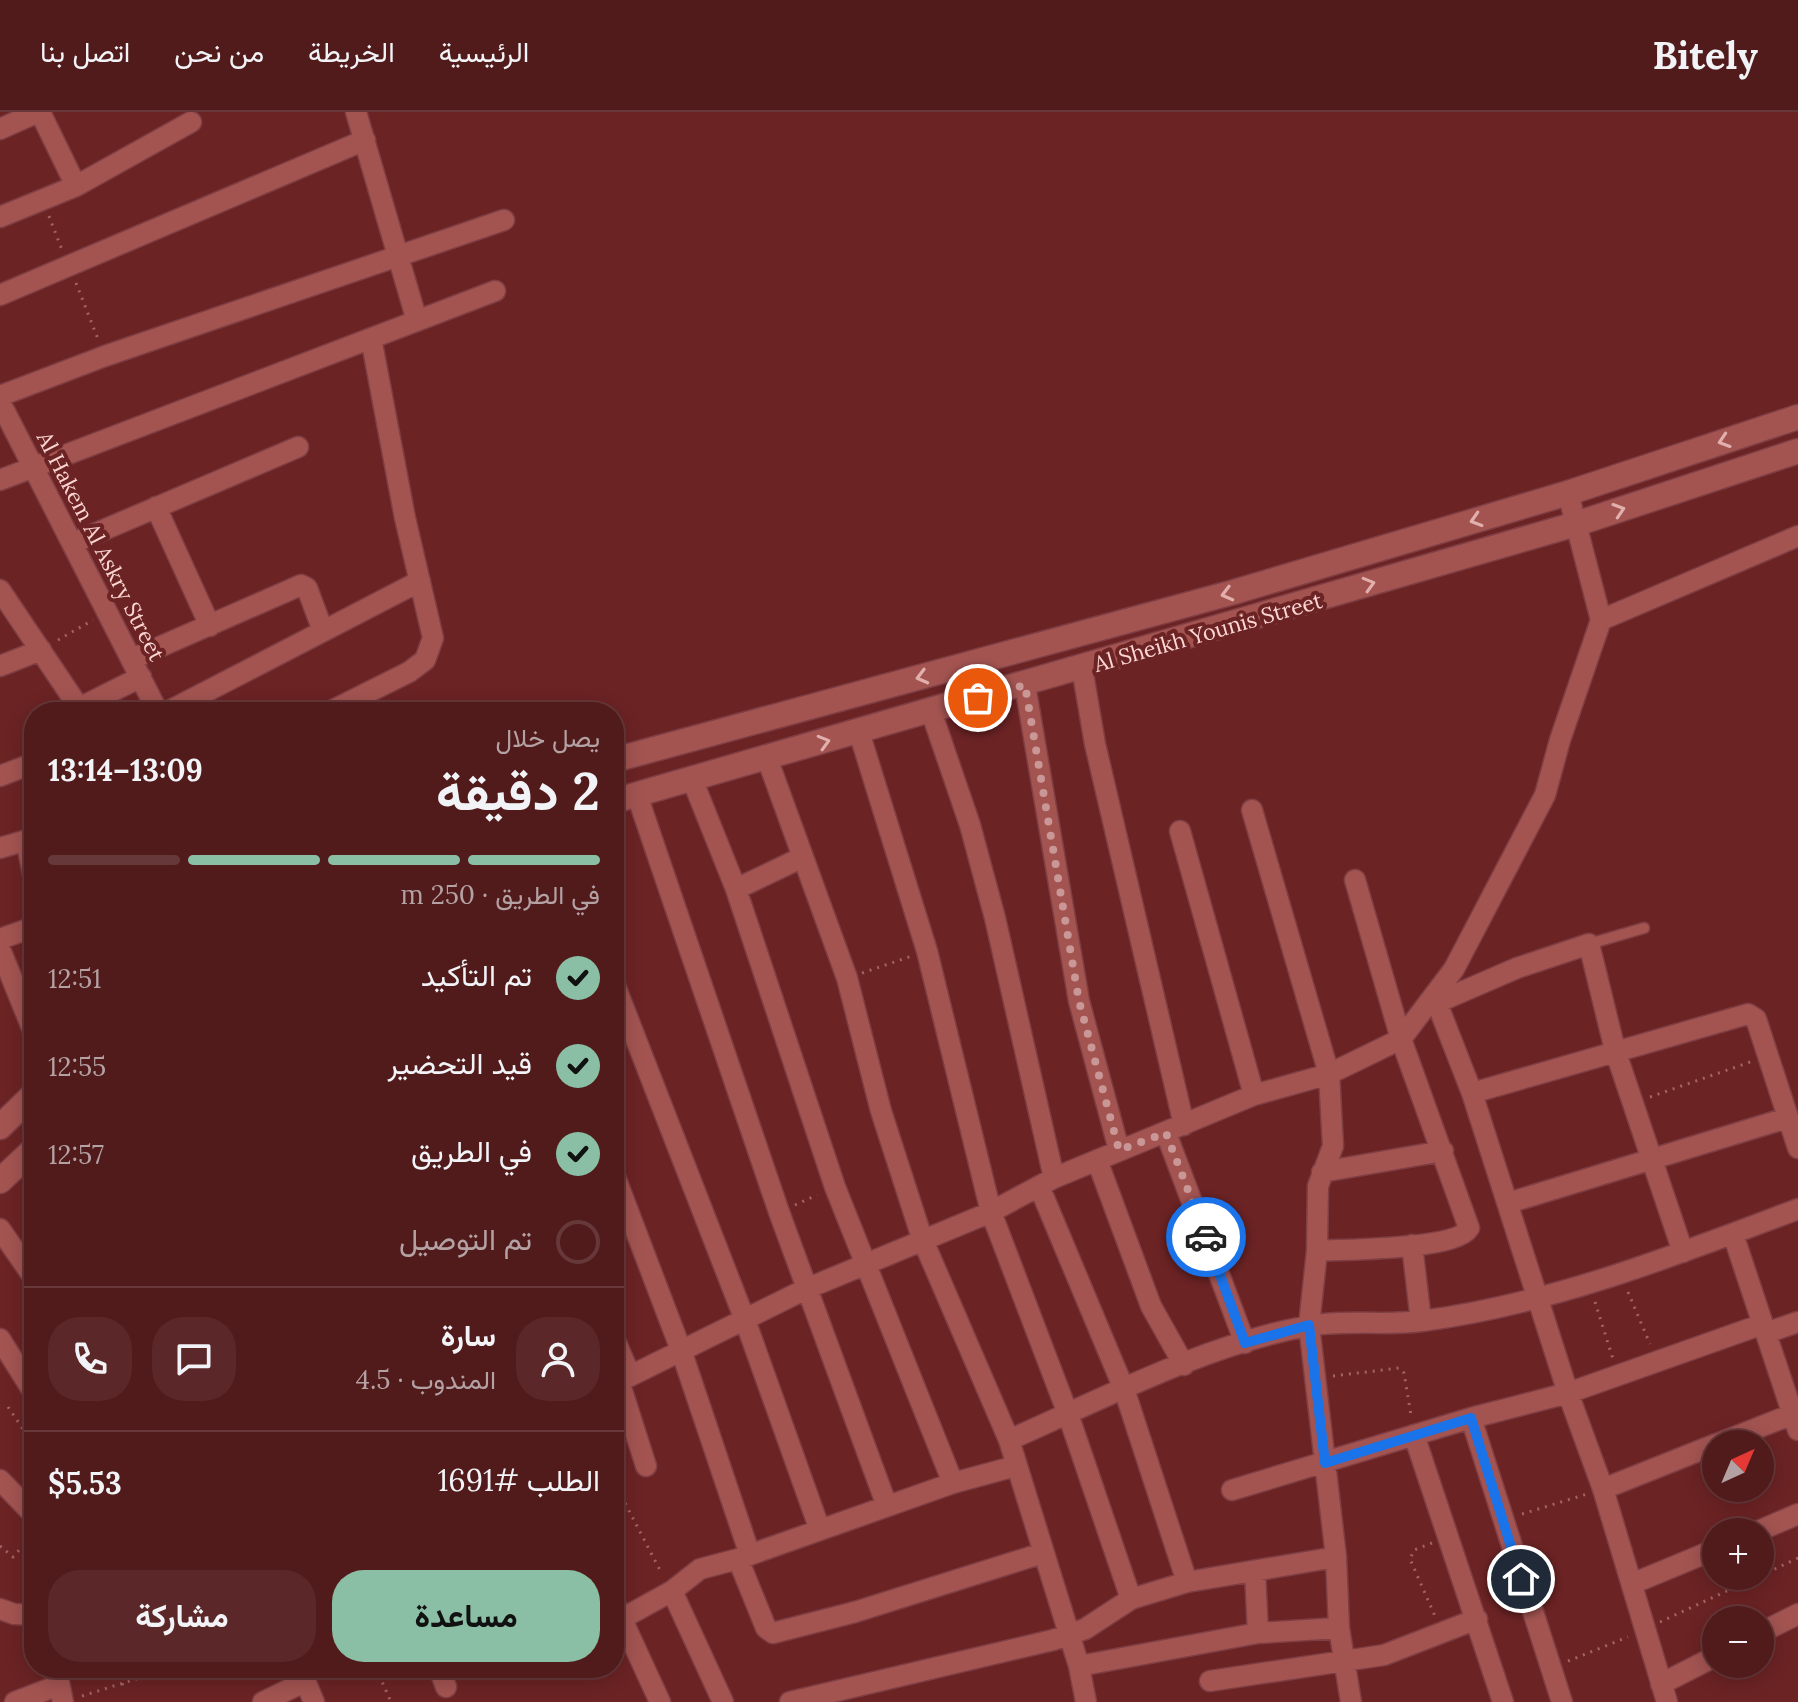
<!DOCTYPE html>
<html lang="ar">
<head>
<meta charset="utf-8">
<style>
  :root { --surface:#511a1b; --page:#5b2728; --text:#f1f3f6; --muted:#b4a1a3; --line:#67383a; --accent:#8abfa5 }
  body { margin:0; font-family:Lora,Vazirmatn,serif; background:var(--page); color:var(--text); direction:rtl; height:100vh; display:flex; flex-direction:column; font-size:30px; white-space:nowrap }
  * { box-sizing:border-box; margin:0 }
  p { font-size:26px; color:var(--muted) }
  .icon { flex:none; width:44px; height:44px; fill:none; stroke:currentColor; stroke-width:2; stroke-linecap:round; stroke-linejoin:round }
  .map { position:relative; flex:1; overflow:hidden; direction:ltr }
  .side { position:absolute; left:24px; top:590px; width:600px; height:976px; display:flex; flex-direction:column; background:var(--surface); border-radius:32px; box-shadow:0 4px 20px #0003,0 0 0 2px var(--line); direction:rtl }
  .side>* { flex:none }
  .needle { width:52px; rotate:44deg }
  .controls { position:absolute; left:1702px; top:1318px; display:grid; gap:16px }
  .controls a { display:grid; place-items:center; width:72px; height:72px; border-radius:50%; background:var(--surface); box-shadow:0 4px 20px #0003,0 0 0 2px var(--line); font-size:40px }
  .pin { position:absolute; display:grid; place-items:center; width:68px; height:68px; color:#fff; margin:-34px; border:4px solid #fff; border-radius:50%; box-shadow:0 2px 8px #0007 }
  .courier { position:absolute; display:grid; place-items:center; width:80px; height:80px; margin:-40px; border:6px solid #1a73e8; border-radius:50%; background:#fff; color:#222; box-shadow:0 2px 10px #0007 }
  .headline em { font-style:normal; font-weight:700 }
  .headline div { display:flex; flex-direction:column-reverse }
  .headline { display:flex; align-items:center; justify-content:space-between; height:136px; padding:0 24px }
  h1 { font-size:52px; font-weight:700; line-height:60px }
  .bar { display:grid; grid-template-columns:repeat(4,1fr); gap:12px 8px; align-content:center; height:96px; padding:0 24px }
  .bar i { height:10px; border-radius:6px; background:var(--line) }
  .bar .on { background:var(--accent) }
  .bar p { grid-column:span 4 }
  .line { display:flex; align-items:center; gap:20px; padding:0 24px; border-top:2px solid var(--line) }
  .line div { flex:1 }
  .round { display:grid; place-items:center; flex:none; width:84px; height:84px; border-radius:32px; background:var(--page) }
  ol { padding:0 24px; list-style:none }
  li { display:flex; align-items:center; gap:24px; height:88px }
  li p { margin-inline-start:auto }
  li .icon { padding:8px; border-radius:50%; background:var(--accent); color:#111; stroke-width:4 }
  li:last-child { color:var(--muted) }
  li i { width:44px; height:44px; border:4px solid var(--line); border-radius:50% }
  .button { display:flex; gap:16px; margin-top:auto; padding:16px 24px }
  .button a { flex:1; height:92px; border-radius:32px; background:var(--accent); color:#111; font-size:32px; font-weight:700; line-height:92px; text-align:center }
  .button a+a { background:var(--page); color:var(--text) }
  header { display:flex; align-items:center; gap:48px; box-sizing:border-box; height:112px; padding:0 40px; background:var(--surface); border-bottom:2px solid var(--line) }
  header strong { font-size:38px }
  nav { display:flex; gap:44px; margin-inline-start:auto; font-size:28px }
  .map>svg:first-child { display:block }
</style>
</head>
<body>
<header>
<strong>Bitely</strong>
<nav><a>الرئيسية</a><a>الخريطة</a><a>من نحن</a><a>اتصل بنا</a></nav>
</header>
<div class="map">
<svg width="1798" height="1590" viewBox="0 0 1798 1590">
  <rect width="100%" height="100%" fill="#6c2324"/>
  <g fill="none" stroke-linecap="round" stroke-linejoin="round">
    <g stroke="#7e3e43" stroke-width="13">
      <path id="lane" d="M1589,832L1644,816"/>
    </g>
    <g stroke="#7e3e43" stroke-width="23">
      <path id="street" d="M40,0L76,74
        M356,0L417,209
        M0,17L38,0
        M0,105L76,74L191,10
        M0,183L365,28
        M0,284L105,244L504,108
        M0,290L158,600
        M0,368L495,179
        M156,395L210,514
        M73,431L298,335
        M0,478L82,600
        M1601,508L1798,424
        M132,547L301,473L307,476L323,519
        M0,554L41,538
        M1082,556L1095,632L1184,1013
        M1025,573L1079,889L1119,1038
        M79,596L141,565
        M931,599L970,713L995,806L1054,1066
        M167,600L420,469
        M329,600L409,560L425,548L433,526L405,406L371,226
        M859,620L927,839L991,1100L1068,1302L1131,1487
        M767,646L847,866L881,999L922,1126L1009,1328L1079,1554L1086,1590
        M0,664L34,651
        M692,667L736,777L835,1075L953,1371
        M637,683L779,1100L887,1394
        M1252,698L1329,962L1333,1034L1318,1074L1317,1139L1309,1213L1336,1445L1339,1516L1351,1590
        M1180,719L1254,983
        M26,728L34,767
        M0,736L34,726
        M736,777L801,746
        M0,827L34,815
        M0,837L34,921
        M614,871L745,1208L820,1418
        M1435,886L1472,981L1568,1281L1603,1377L1667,1590
        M1436,891L1517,856L1589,832L1615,938L1683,1140
        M1472,981L1748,902L1756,907L1798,1036
        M1166,1021L1245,1231
        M1097,1048L1151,1194L1184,1253
        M1322,1060L1443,1039
        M614,1062L681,1238L750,1443
        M1039,1074L1124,1277L1187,1470
        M1508,1091L1787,1006
        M0,1117L34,1166
        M1733,1122L1798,1318
        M1412,1133L1421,1209
        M1317,1139C1345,1137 1456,1138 1469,1116L1401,927L1355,768
        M1766,1221L1798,1210
        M614,1226L630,1263
        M0,1227L34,1281
        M619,1269L646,1354
        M614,1272L806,1177L991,1100L1054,1066L1254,983L1329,962L1401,927L1454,857L1545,683L1560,628L1601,508L1568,381
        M1471,1306L1562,1590
        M1414,1323L1503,1590
        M1009,1328C1102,1287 1207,1232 1308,1214C1345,1207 1385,1214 1422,1209C1552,1192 1676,1143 1798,1097
        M1717,1332L1798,1300
        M0,1368L34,1403
        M1603,1377L1716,1332
        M1232,1378L1471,1306L1568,1281L1763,1212
        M1756,1420L1798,1402
        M738,1447L766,1516L773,1521L855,1500L1043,1441
        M1255,1460L1258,1521
        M1634,1471L1716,1437
        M672,1479L723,1590
        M614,1490L660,1590
        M0,1497L14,1502L34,1503
        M623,1506L672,1479L700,1457L738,1447L953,1371L1016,1354
        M1760,1521L1798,1502
        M1079,1554L1258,1521L1339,1516
        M56,1556L63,1590
        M439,1556L446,1575
        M300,1557L314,1590
        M1210,1569L1384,1543L1477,1507
        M1661,1572L1716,1544
        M15,1590L59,1573
        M263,1590L306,1569
        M790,1590L1053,1528L1085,1517L1131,1487L1187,1470L1336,1445"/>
    </g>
    <g stroke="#7e3e43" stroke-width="27">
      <path id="secondary" d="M614,648L1234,480L1568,381L1798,305
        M614,689L1576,412L1798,339
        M0,1015L34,982
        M0,1069L34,1037"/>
    </g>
    <path stroke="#a06564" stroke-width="3" stroke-dasharray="2 6" stroke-linecap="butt" d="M49,104L62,138
      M76,171L98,227
      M58,528L93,508
      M862,861L912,844
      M1650,985L1753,949
      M795,1093L817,1083
      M1628,1180L1650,1232
      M1595,1190L1613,1247
      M1333,1264L1399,1256L1404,1261L1411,1303
      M8,1295L34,1333
      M614,1370L662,1462
      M1522,1402L1587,1382
      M1432,1431L1414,1438L1410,1447L1435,1504
      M0,1434L13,1445L34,1421
      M1760,1464L1798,1446
      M1660,1510L1759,1464
      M1568,1549L1628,1525
      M118,1556L123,1574
      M376,1556L391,1590
      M82,1584L171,1556"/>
    <use href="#lane" stroke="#a35451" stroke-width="10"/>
    <use href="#street" stroke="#a35451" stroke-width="20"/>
    <use href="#secondary" stroke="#a35451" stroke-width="24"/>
  </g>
  <defs><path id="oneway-chevron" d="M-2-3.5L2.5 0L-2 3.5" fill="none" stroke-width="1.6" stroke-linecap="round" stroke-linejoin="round" transform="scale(2)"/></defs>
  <g stroke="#e1afac">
    <use href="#oneway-chevron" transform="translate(1724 329) rotate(162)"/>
    <use href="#oneway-chevron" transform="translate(1619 398) rotate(-18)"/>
    <use href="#oneway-chevron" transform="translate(1476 408) rotate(163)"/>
    <use href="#oneway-chevron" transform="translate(1369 472) rotate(-16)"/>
    <use href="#oneway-chevron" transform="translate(1227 482) rotate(165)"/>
    <use href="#oneway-chevron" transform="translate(922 565) rotate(165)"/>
    <use href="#oneway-chevron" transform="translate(824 630) rotate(-16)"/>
  </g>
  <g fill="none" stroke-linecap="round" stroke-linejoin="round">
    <path stroke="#c99796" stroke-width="8" stroke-dasharray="0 14.4" d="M978,586L1025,573L1079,889L1119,1038L1166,1021L1206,1125"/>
    <path stroke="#1a73e8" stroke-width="10" d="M1206,1125L1245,1231L1309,1213L1325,1351L1471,1306L1521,1467"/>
  </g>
  <g text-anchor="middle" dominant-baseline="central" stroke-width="8" stroke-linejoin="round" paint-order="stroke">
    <g font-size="22" fill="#fbd6d3" stroke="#6c2324">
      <text transform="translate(101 434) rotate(63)">Al Hakem Al Askry Street</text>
      <text transform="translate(1208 520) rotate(-16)">Al Sheikh Younis Street</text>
    </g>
  </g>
</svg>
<div class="controls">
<a><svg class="needle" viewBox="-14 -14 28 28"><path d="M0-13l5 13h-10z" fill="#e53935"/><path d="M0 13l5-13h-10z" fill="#b4a1a3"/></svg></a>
<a>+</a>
<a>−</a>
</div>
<div class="pin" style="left:978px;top:586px;background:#ea580c"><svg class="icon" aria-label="bag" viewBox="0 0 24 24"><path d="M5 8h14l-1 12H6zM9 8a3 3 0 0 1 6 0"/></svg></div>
<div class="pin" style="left:1521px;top:1467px;background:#1f2937"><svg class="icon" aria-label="home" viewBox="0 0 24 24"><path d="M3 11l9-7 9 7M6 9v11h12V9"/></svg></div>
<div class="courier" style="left:1206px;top:1125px"><svg class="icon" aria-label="car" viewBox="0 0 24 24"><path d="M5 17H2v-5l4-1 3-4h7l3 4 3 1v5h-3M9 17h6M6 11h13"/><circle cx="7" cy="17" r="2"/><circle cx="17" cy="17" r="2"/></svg></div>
<section class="side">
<div class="headline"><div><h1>2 دقيقة</h1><p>يصل خلال</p></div><em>13:09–13:14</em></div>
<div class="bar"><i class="on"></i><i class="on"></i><i class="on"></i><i></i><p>في الطريق · 250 m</p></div>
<ol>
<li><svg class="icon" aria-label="check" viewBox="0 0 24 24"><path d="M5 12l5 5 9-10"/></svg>تم التأكيد<p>12:51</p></li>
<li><svg class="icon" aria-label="check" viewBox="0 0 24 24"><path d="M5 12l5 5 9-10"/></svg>قيد التحضير<p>12:55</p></li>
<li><svg class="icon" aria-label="check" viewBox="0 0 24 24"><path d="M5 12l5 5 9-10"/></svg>في الطريق<p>12:57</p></li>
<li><i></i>تم التوصيل</li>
</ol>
<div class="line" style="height:144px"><a class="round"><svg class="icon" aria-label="person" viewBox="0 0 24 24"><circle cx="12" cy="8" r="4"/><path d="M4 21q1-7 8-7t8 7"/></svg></a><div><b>سارة</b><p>المندوب · 4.5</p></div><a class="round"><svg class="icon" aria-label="chat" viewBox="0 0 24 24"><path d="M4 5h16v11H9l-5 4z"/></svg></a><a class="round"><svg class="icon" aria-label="phone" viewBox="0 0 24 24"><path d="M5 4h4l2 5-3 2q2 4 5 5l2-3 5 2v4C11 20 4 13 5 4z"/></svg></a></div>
<div class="line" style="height:104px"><div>الطلب #1691</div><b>$5.53</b></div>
<div class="button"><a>مساعدة</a><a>مشاركة</a></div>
</section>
</div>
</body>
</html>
